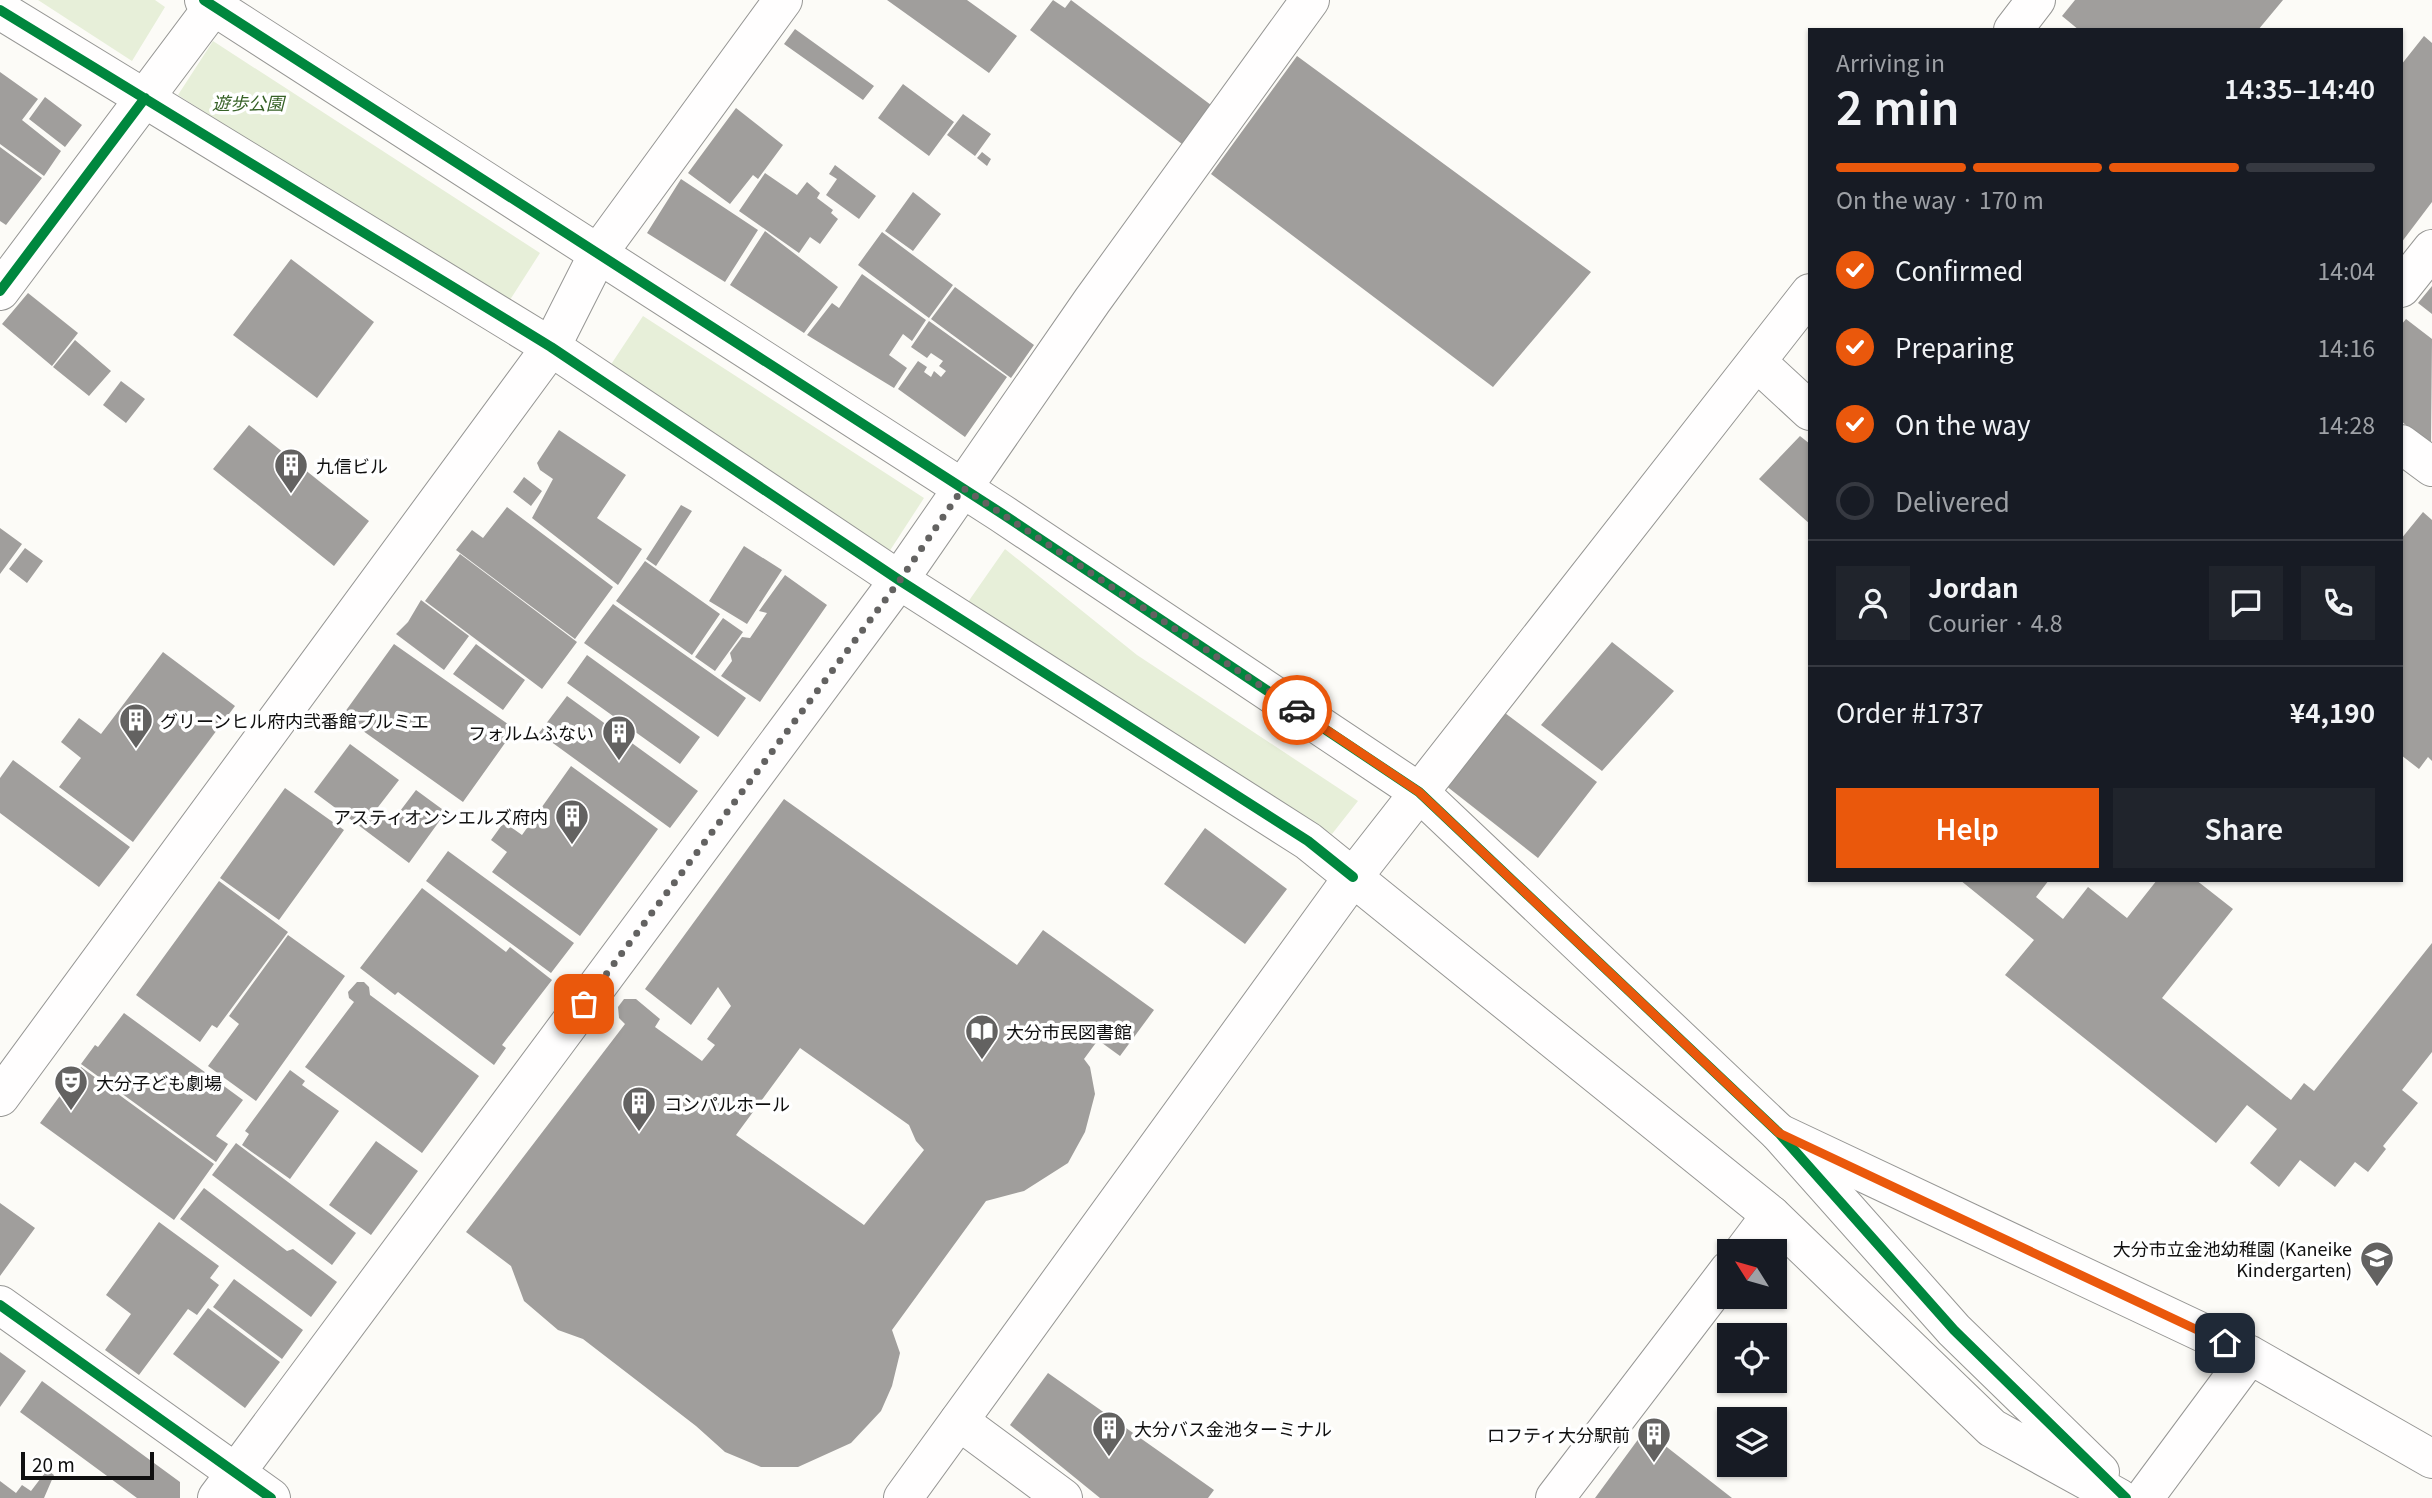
<!DOCTYPE html>
<html lang="en">
<head>
<meta charset="utf-8">
<style>
  :root { --surface:#171b24; --page:#20242c; --text:#f1f3f6; --muted:#9ea1a6; --line:#363941; --accent:#ea580c }
  body { margin:0; font-family:Georgia,"Noto Sans JP",serif; background:var(--page); color:var(--text); height:100vh; display:flex; flex-direction:column; font-size:26px; white-space:nowrap }
  * { box-sizing:border-box; margin:0 }
  p { font-size:23px; color:var(--muted) }
  .icon { flex:none; width:38px; height:38px; fill:none; stroke:currentColor; stroke-width:2; stroke-linecap:round; stroke-linejoin:round }
  .map { position:relative; flex:1; overflow:hidden }
  .panel { position:absolute; left:1808px; top:28px; width:595px; height:854px; display:flex; flex-direction:column; background:var(--surface); border-radius:0px; box-shadow:0 2px 5px #0004 }
  .panel>* { flex:none }
  .needle { width:46px; rotate:307deg }
  .buttons { position:absolute; left:1717px; top:1239px; display:grid; gap:14px }
  .buttons a { display:grid; place-items:center; width:70px; height:70px; border-radius:0px; background:var(--surface); box-shadow:0 2px 5px #0004; font-size:35px }
  .scale { position:absolute; left:21px; bottom:18px; width:133px; box-sizing:border-box; padding-left:7px; border:4px solid #101010; border-top:0; font-size:19px; line-height:24px; white-space:nowrap; color:#101010; -webkit-text-stroke:5px #fff; paint-order:stroke }
  .pin { position:absolute; display:grid; place-items:center; width:60px; height:60px; color:#fff; margin:-30px; border-radius:14px; box-shadow:0 4px 10px #0006 }
  .courier { position:absolute; display:grid; place-items:center; width:70px; height:70px; margin:-35px; border:5px solid #ea580c; border-radius:50%; background:#fff; color:#222; box-shadow:0 2px 9px #0007 }
  .summary em { font-style:normal; font-weight:600 }
  .summary div { display:flex; flex-direction:column-reverse }
  .summary { display:flex; align-items:center; justify-content:space-between; height:119px; padding:0 28px }
  h1 { font-size:46px; font-weight:600; line-height:52px }
  .bar { display:grid; grid-template-columns:repeat(4,1fr); gap:10px 7px; align-content:center; height:84px; padding:0 28px }
  .bar i { height:9px; border-radius:5px; background:var(--line) }
  .bar .on { background:var(--accent) }
  .bar p { grid-column:span 4 }
  .line { display:flex; align-items:center; gap:18px; padding:0 28px; border-top:2px solid var(--line) }
  .line div { flex:1 }
  .round { display:grid; place-items:center; flex:none; width:74px; height:74px; border-radius:0px; background:var(--page) }
  ol { padding:0 28px; list-style:none }
  li { display:flex; align-items:center; gap:21px; height:77px }
  li p { margin-inline-start:auto }
  li .icon { padding:7px; border-radius:50%; background:var(--accent); color:#fff; stroke-width:4 }
  li:last-child { color:var(--muted) }
  li i { width:38px; height:38px; border:4px solid var(--line); border-radius:50% }
  .button { display:flex; gap:14px; margin-top:auto; padding:14px 28px }
  .button a { flex:1; height:80px; border-radius:0px; background:var(--accent); color:#fff; font-size:28px; font-weight:600; line-height:80px; text-align:center }
  .button a+a { background:var(--page); color:var(--text) }
  .map>svg:first-child { display:block }
</style>
</head>
<body>
<div class="map">
<svg width="2432" height="1498" viewBox="0 0 2432 1498">
  <rect width="100%" height="100%" fill="#fcfbf7"/>
  <path fill="#e7efd9" d="M38,0H155L165,7L132,61Z
    M213,41L540,253L506,306L178,95Z
    M643,316L924,498L889,552L608,369Z
    M1005,549L1137,655L1358,801L1332,834L968,602Z"/>
  <path fill="#a09e9c" fill-rule="evenodd" d="M887,0H967L1017,36L989,73Z
    M1053,0L1065,8L1071,0L1211,105L1182,144L1030,30Z
    M2075,0H2283L2258,30H2079L2062,16Z
    M795,29L874,86L863,100L784,44Z
    M2424,36L2432,43V202L2401,243V65Z
    M1297,56L1591,272L1493,387L1211,174Z
    M0,72L38,99L22,120L61,151L44,176L0,144Z
    M903,84L954,122L929,156L878,118Z
    M45,97L82,125L65,147L29,119Z
    M736,108L783,145L758,179L753,175L730,204L688,173Z
    M963,114L991,134L975,156L947,135Z
    M0,147L42,178L6,225L0,221Z
    M982,152L991,159L987,166L977,158Z
    M835,165L876,196L859,219L826,195L837,179L829,174Z
    M765,173L797,195L807,182L820,193L817,198L833,210L831,213L838,219L820,244L810,237L799,253L739,211Z
    M681,179L758,230L725,282L647,233Z
    M913,192L941,214L913,251L885,231Z
    M765,231L838,287L804,333L730,285Z
    M882,232L953,285L929,318L858,265Z
    M291,259L374,322L317,398L233,335Z
    M862,274L926,320L912,341L903,334L889,355L907,368L894,388L807,335L832,303L839,308Z
    M2432,286V314L2418,303Z
    M955,287L1034,345L1011,378L931,319Z
    M28,293L78,333L52,366L2,324Z
    M2406,319L2432,339L2431,445L2401,421V325Z
    M929,321L1007,377L965,437L898,389L918,361L927,367L924,372L931,377L934,371L941,377L946,371L939,366L943,361L931,353L927,358L911,347Z
    M75,340L111,371L89,396L53,367Z
    M121,381L145,399L126,423L103,405Z
    M249,425L369,521L334,566L213,469Z
    M559,430L626,475L597,518L642,549L618,585L532,518L553,479L540,470L537,463Z
    M1800,436L1810,444V524L1759,479Z
    M524,477L542,491L531,506L513,492Z
    M681,505L692,511L656,566L646,559Z
    M507,507L613,587L575,639L456,550L472,530L483,538Z
    M2423,512L2432,520V761L2428,757L2419,769L2401,755V539Z
    M0,528L22,544L0,574Z
    M744,546L782,570L747,624L709,601Z
    M25,548L43,561L27,583L9,569Z
    M460,554L577,642L542,689L425,601Z
    M645,561L720,614L692,655L616,601Z
    M785,575L827,605L760,702L721,676L732,661L730,653L742,637L750,638L767,613L759,611Z
    M421,600L469,636L444,670L396,634L408,622Z
    M613,604L746,698L718,737L584,643Z
    M723,618L743,632L715,671L695,657Z
    M1612,642L1674,691L1602,771L1541,725Z
    M394,644L515,729L463,802L342,716Z
    M476,644L525,680L503,710L453,674Z
    M163,652L235,706L133,842L59,787L81,758L61,742L79,718L101,734Z
    M587,655L700,737L680,764L567,683Z
    M567,696L698,791L670,828L539,733Z
    M1501,710L1597,782L1538,858L1445,785Z
    M350,744L399,780L375,811L391,823L416,790L446,812L409,863L314,792Z
    M13,760L130,847L99,887L0,813V778Z
    M571,766L658,829L580,936L492,872L507,852L491,840L504,822L522,835Z
    M285,788L344,830L279,920L220,878Z
    M784,799L1017,965L1043,930L1154,1010L1120,1056L1098,1040L1084,1059L1090,1067L1095,1094L1085,1132L1068,1163L1024,1191L986,1201L892,1330L900,1353L892,1386L881,1411L851,1443L798,1467H761L725,1452L696,1426L583,1339L558,1330L524,1301L511,1266L466,1232L625,1024L619,1018L618,1007L624,999H636L660,1019L655,1027L702,1061L715,1045L707,1039L731,1006L718,987L691,1025L645,989ZM800,1048L909,1125L916,1141L924,1150L864,1225L736,1135Z
    M1205,828L1287,889L1245,944L1164,884Z
    M448,851L574,943L551,973L426,881Z
    M1960,880H2049L2036,897L2063,919L2088,887L2127,918L2157,880H2196L2233,909L2162,998L2291,1100L2304,1083L2314,1091L2432,943V1052L2402,1090L2418,1103L2383,1146L2386,1149L2368,1172L2355,1162L2335,1187L2300,1160L2279,1187L2250,1163L2277,1129L2247,1105L2216,1143L2005,975L2034,940Z
    M219,881L288,932L217,1028L212,1025L200,1042L136,995Z
    M422,888L506,952L510,947L552,980L502,1045L506,1048L494,1065L398,992L395,995L360,968Z
    M288,935L345,976L256,1101L208,1066L239,1024L229,1016Z
    M357,982H364L369,987L370,995L479,1076L422,1153L305,1067L354,1002L349,998L348,992Z
    M124,1013L243,1100L216,1136L228,1144L216,1162L81,1064L95,1045L98,1047Z
    M81,1067L214,1164L174,1220L40,1123Z
    M290,1070L305,1081L302,1085L339,1111L290,1179L242,1145L249,1134L245,1131Z
    M376,1141L418,1171L371,1235L329,1205Z
    M236,1143L356,1233L332,1265L212,1175Z
    M204,1188L287,1251L293,1249L337,1282L311,1317L180,1219Z
    M0,1203L35,1228L0,1276Z
    M159,1222L219,1266L210,1278L219,1285L197,1315L188,1309L139,1375L105,1350L131,1314L106,1295Z
    M234,1279L303,1330L282,1359L213,1307Z
    M208,1308L280,1362L245,1408L173,1354Z
    M0,1352L26,1371L0,1407Z
    M1048,1373L1214,1490L1208,1498H1100L1010,1425Z
    M42,1381L180,1482V1498H137L20,1412Z
    M1645,1430L1732,1498H1595Z
    M47,1470L54,1475L44,1498H0V1481L16,1493L22,1485L31,1491Z"/>
  <g fill="none" stroke-linecap="round" stroke-linejoin="round">
    <g stroke="#969694" stroke-width="40">
      <path id="minor" d="M2401,288L2432,249
        M0,291L218,0
        M1757,362L1810,411
        M2401,444L2432,467
        M0,1097L551,347L599,252L783,0
        M1779,1133L2250,1355L2432,1459
        M1744,1251L1771,1215
        M0,1305L271,1498
        M959,1421L1063,1498
        M217,1498L899,580L1092,301L1310,0
        M1555,1498L1729,1270
        M2144,1498L2250,1355"/>
    </g>
    <g stroke="#969694" stroke-width="40">
      <path id="tertiary" d="M204,0L1001,513L1419,792L1779,1133L1954,1330L2100,1472
        M0,10L551,347L899,580L1308,841L1771,1215L1992,1428L2119,1498
        M2013,30L2036,0
        M903,1498L1353,877L1810,293"/>
    </g>
    <use href="#minor" stroke="#fffefe" stroke-width="38"/>
    <use href="#tertiary" stroke="#fffefe" stroke-width="38"/>
    <g stroke="#fff" stroke-width="15">
      <path id="cycleway" d="M204,0L1001,513L1419,792L1779,1133L1954,1330L2126,1498
        M0,10L551,347L899,580L1308,841L1353,877
        M0,291L145,98
        M0,1305L271,1498"/>
    </g>
    <use href="#cycleway" stroke="#00873e" stroke-width="10"/>
  </g>
  <g fill="none" stroke-linecap="round" stroke-linejoin="round">
    <path stroke="#636261" stroke-width="7" stroke-dasharray="0 12.6" d="M584,1004L900,580L963,488L1297,710"/>
    <path stroke="#ea580c" stroke-width="9" d="M1297,710L1419,792L1779,1133L2225,1343"/>
  </g>
  <defs>
    <g id="building-pin" transform="scale(1.75)"><path d="M0 17L-7.5 6A9.5 9.5 0 1 1 7.5 6Z" fill="#636261" stroke="#fff"/><path d="M-4-6H4V6H1V3H-1V6H-4ZM-2.5-4.3h1.7v1.8h-1.7ZM.8-4.3h1.7v1.8H.8ZM-2.5-1h1.7V.8h-1.7ZM.8-1h1.7V.8H.8Z" fill="#fff"/></g>
    <g id="library-pin" transform="scale(1.75)"><path d="M0 17L-7.5 6A9.5 9.5 0 1 1 7.5 6Z" fill="#636261" stroke="#fff"/><path d="M-6-4Q-3-5.5-.7-3.5V5Q-3 3-6 4ZM6-4Q3-5.5 .7-3.5V5Q3 3 6 4Z" fill="#fff"/></g>
    <g id="theatre-pin" transform="scale(1.75)"><path d="M0 17L-7.5 6A9.5 9.5 0 1 1 7.5 6Z" fill="#636261" stroke="#fff"/><path d="M-5-5.5Q0-4 5-5.5V0Q5 5 0 6Q-5 5-5 0ZM-3.3-2.5H-1v1.5H-3.3ZM1-2.5H3.3v1.5H1ZM-2.8 1Q0 5.5 2.8 1Z" fill="#fff"/></g>
    <g id="school-pin" transform="scale(1.75)"><path d="M0 17L-7.5 6A9.5 9.5 0 1 1 7.5 6Z" fill="#636261" stroke="#fff"/><path d="M0-5L7-2L0 1L-7-2ZM-4 1L0 2.5L4 1V4Q0 6-4 4Z" fill="#fff"/></g>
  </defs>
  <g fill-rule="evenodd">
    <use href="#building-pin" x="291" y="465"/>
    <use href="#building-pin" x="136" y="720"/>
    <use href="#building-pin" x="619" y="732"/>
    <use href="#building-pin" x="572" y="816"/>
    <use href="#library-pin" x="982" y="1031"/>
    <use href="#theatre-pin" x="71" y="1082"/>
    <use href="#building-pin" x="639" y="1103"/>
    <use href="#school-pin" x="2377" y="1258"/>
    <use href="#building-pin" x="1109" y="1428"/>
    <use href="#building-pin" x="1654" y="1434"/>
  </g>
  <g text-anchor="middle" dominant-baseline="central" stroke-width="7" stroke-linejoin="round" paint-order="stroke">
    <g font-size="18" font-style="italic" fill="#376227" stroke="#fff">
      <text x="248" y="102">遊歩公園</text>
    </g>
    <g font-size="18" fill="#101010" stroke="#fff" text-anchor="start">
      <text x="316" y="465">九信ビル</text>
      <text x="160" y="720">グリーンヒル府内弐番館プルミエ</text>
      <text x="594" y="732" text-anchor="end">フォルムふない</text>
      <text x="548" y="816" text-anchor="end">アスティオンシエルズ府内</text>
      <text x="1006" y="1031">大分市民図書館</text>
      <text x="96" y="1082">大分子ども劇場</text>
      <text x="664" y="1103">コンパルホール</text>
      <text x="2352" y="1248" text-anchor="end">大分市立金池幼稚園 (Kaneike<tspan x="2352" dy="21">Kindergarten)</tspan></text>
      <text x="1134" y="1428">大分バス金池ターミナル</text>
      <text x="1630" y="1434" text-anchor="end">ロフティ大分駅前</text>
    </g>
  </g>
</svg>
<div class="buttons">
<a><svg class="needle" viewBox="-14 -14 28 28"><path d="M0-13l5 13h-10z" fill="#e53935"/><path d="M0 13l5-13h-10z" fill="#9ea1a6"/></svg></a>
<a><svg class="icon" aria-label="locate" viewBox="0 0 24 24"><circle cx="12" cy="12" r="6"/><path d="M12 2v4M12 18v4M2 12h4M18 12h4"/></svg></a>
<a><svg class="icon" aria-label="layers" viewBox="0 0 24 24"><path d="M12 4l9 5-9 5-9-5zM3 14l9 5 9-5"/></svg></a>
</div>
<div class="scale">20 m</div>
<div class="pin" style="left:584px;top:1004px;background:#ea580c"><svg class="icon" aria-label="bag" viewBox="0 0 24 24"><path d="M5 8h14l-1 12H6zM9 8a3 3 0 0 1 6 0"/></svg></div>
<div class="pin" style="left:2225px;top:1343px;background:#1f2937"><svg class="icon" aria-label="home" viewBox="0 0 24 24"><path d="M3 11l9-7 9 7M6 9v11h12V9"/></svg></div>
<div class="courier" style="left:1297px;top:710px"><svg class="icon" aria-label="car" viewBox="0 0 24 24"><path d="M5 17H2v-5l4-1 3-4h7l3 4 3 1v5h-3M9 17h6M6 11h13"/><circle cx="7" cy="17" r="2"/><circle cx="17" cy="17" r="2"/></svg></div>
<section class="panel">
<div class="summary"><div><h1>2 min</h1><p>Arriving in</p></div><em>14:35–14:40</em></div>
<div class="bar"><i class="on"></i><i class="on"></i><i class="on"></i><i></i><p>On the way · 170 m</p></div>
<ol>
<li><svg class="icon" aria-label="check" viewBox="0 0 24 24"><path d="M5 12l5 5 9-10"/></svg>Confirmed<p>14:04</p></li>
<li><svg class="icon" aria-label="check" viewBox="0 0 24 24"><path d="M5 12l5 5 9-10"/></svg>Preparing<p>14:16</p></li>
<li><svg class="icon" aria-label="check" viewBox="0 0 24 24"><path d="M5 12l5 5 9-10"/></svg>On the way<p>14:28</p></li>
<li><i></i>Delivered</li>
</ol>
<div class="line" style="height:126px"><a class="round"><svg class="icon" aria-label="person" viewBox="0 0 24 24"><circle cx="12" cy="8" r="4"/><path d="M4 21q1-7 8-7t8 7"/></svg></a><div><b>Jordan</b><p>Courier · 4.8</p></div><a class="round"><svg class="icon" aria-label="chat" viewBox="0 0 24 24"><path d="M4 5h16v11H9l-5 4z"/></svg></a><a class="round"><svg class="icon" aria-label="phone" viewBox="0 0 24 24"><path d="M5 4h4l2 5-3 2q2 4 5 5l2-3 5 2v4C11 20 4 13 5 4z"/></svg></a></div>
<div class="line" style="height:91px"><div>Order #1737</div><b>¥4,190</b></div>
<div class="button"><a>Help</a><a>Share</a></div>
</section>
</div>
</body>
</html>
